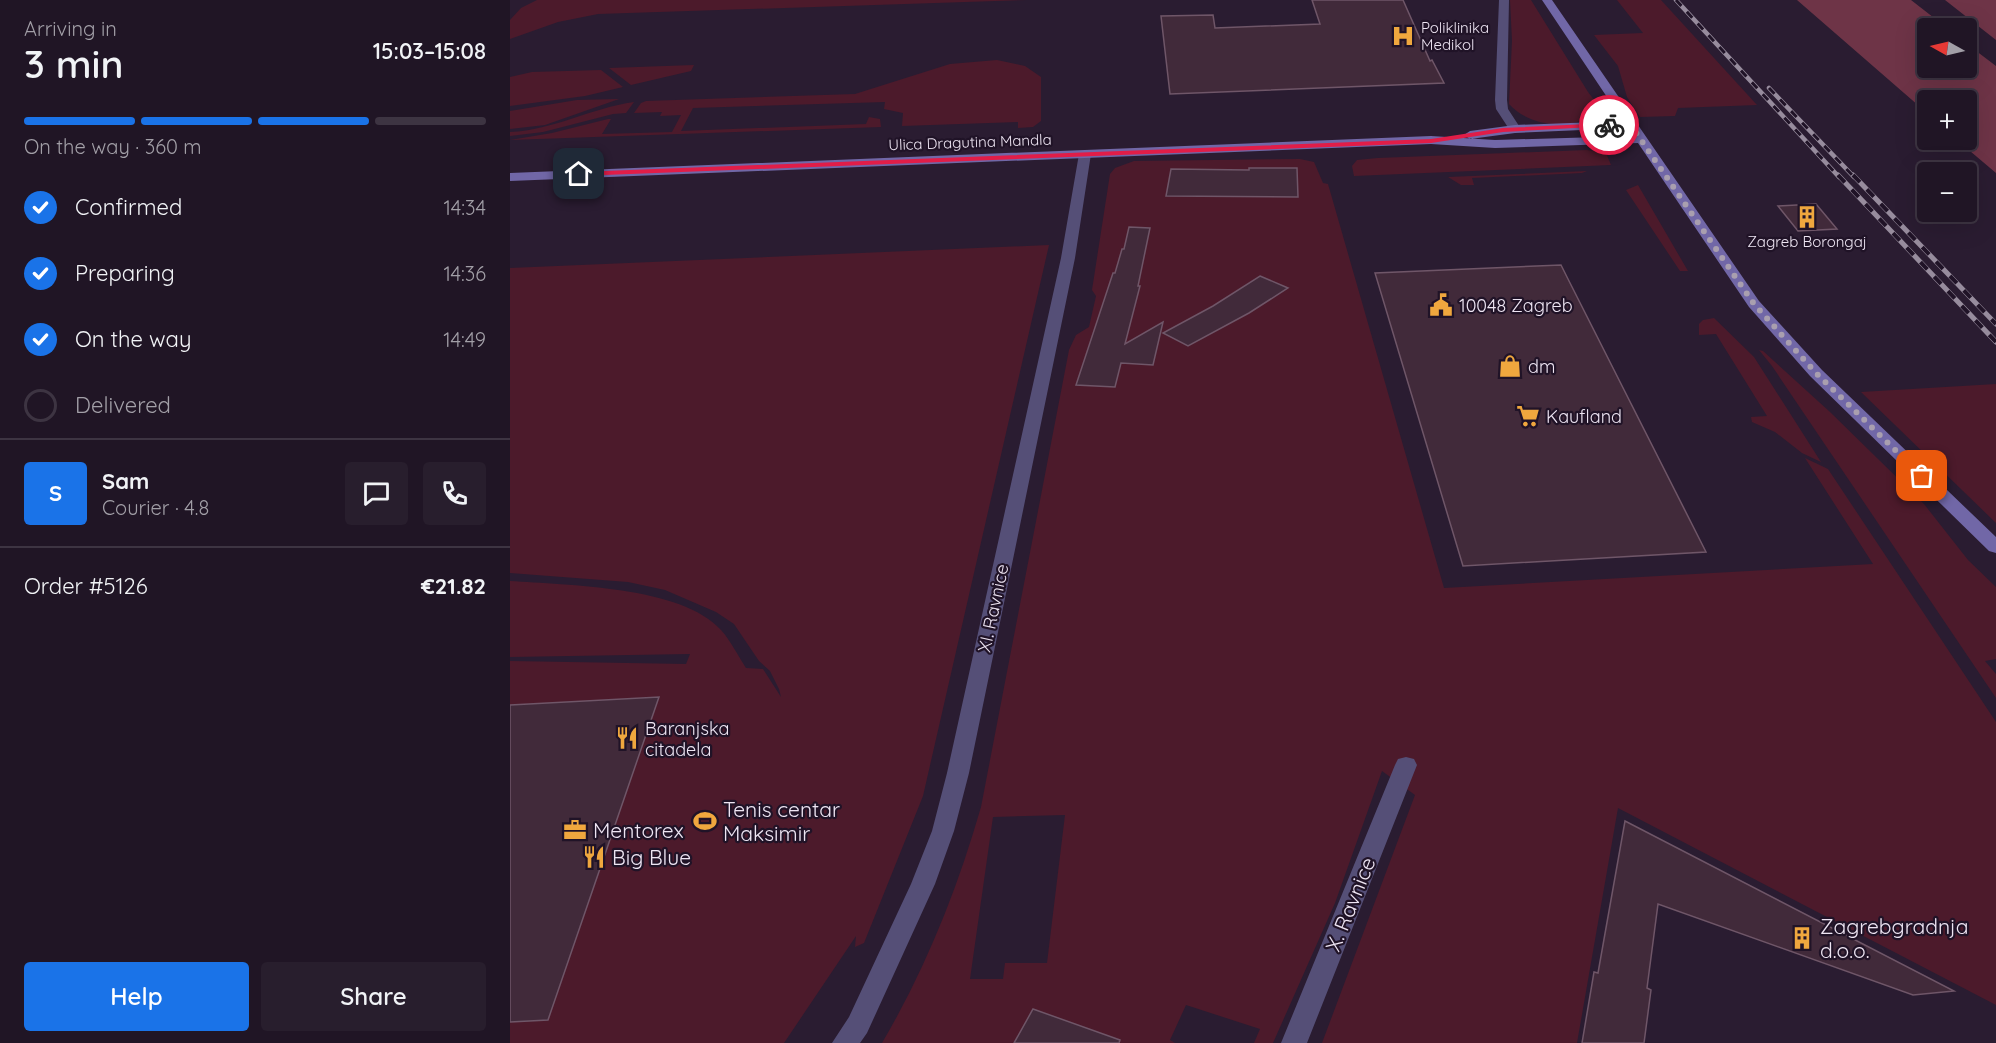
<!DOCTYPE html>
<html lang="en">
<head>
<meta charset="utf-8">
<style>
  :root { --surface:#201525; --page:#281e2d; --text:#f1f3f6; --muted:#a29fa7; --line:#3d3442; --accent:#1a73e8 }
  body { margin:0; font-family:Quicksand,sans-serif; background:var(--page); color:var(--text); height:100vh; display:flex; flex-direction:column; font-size:22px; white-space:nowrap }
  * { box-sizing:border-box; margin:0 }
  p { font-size:20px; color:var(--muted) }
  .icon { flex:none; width:33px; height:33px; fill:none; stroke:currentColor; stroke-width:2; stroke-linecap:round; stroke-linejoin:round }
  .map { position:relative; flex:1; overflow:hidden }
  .side { display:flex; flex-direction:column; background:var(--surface); width:510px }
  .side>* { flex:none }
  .needle { width:39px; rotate:278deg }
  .tools { position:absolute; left:1407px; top:18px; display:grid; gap:12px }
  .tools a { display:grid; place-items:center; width:60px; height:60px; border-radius:6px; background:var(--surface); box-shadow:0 6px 24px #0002,0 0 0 2px var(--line); font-size:30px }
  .pin { position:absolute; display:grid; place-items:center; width:51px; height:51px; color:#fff; margin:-26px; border-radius:12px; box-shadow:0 3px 9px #0006 }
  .courier { position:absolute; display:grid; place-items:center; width:60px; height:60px; margin:-30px; border:4px solid #e11d48; border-radius:50%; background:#fff; color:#222; box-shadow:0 2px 8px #0007 }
  .headline em { font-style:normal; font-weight:600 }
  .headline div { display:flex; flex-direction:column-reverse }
  .headline { display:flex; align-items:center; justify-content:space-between; height:102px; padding:0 24px }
  h1 { font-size:39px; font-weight:600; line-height:45px }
  .bar { display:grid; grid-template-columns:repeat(4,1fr); gap:9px 6px; align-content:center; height:72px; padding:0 24px }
  .bar i { height:8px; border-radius:4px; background:var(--line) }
  .bar .current { background:var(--accent) }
  .bar p { grid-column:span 4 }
  .line { display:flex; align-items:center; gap:15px; padding:0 24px; border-top:2px solid var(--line) }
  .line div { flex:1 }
  .round { display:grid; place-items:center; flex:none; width:63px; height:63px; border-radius:6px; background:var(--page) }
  ol { padding:0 24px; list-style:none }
  li { display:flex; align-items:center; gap:18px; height:66px }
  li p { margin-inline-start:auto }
  li .icon { padding:6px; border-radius:50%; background:var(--accent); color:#fff; stroke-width:4 }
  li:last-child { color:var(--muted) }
  li i { width:33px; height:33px; border:3px solid var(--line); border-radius:50% }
  .cta { display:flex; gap:12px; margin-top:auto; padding:12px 24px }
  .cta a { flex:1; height:69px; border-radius:6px; background:var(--accent); color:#fff; font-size:24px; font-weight:600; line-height:69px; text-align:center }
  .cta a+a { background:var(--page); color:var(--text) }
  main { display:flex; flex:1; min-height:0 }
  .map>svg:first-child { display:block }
</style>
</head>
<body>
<main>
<section class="side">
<div class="headline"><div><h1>3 min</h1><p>Arriving in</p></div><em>15:03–15:08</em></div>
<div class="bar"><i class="current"></i><i class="current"></i><i class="current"></i><i></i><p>On the way · 360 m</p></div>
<ol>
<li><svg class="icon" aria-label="check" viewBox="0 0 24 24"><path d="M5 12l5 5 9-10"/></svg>Confirmed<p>14:34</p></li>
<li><svg class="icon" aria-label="check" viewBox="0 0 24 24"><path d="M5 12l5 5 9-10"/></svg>Preparing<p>14:36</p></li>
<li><svg class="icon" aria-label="check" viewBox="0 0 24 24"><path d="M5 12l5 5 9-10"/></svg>On the way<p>14:49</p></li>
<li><i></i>Delivered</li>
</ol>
<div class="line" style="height:108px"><b class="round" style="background:var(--accent);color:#fff">S</b><div><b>Sam</b><p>Courier · 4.8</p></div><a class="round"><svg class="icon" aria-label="chat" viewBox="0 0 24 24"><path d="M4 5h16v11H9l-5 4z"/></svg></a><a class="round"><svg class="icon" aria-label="phone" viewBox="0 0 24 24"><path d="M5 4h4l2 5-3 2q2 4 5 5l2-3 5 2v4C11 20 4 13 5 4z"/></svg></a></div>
<div class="line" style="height:78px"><div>Order #5126</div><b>€21.82</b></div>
<div class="cta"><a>Help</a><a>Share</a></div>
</section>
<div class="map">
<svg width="1486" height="1043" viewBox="0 0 1486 1043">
  <rect width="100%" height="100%" fill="#2a1c31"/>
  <path fill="#4c1a2b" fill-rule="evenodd" d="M27,0H517L88,14L48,22L0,39V20L11,8Z
    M1000,0H1021L1078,92L1088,105L1089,113C1062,130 1021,128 999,104L1002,41Z
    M1107,0H1151L1247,105L1168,108L1165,116L1130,117L1117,97L1108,66L1084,35L1133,33Z
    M487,60L515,66L531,77V121L523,127L508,128V122L392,126L393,113L374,109L375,102L183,108L171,131L356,124L359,117L370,119L371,127L0,140L42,133L98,119H101L92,134L162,132L171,115L150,116L152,112L124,113L131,103L136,101L345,94L440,64Z
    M184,65L181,71L121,85L99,68Z
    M91,70L113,87L75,96L0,106V77L22,72Z
    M109,99L35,125L0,129V111L67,100Z
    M124,102L116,113L103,114L33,132L0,136V132C44,130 81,108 124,102Z
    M1077,150L1096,153L1101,165L844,176L842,166L847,160L868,158Z
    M790,159L804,162L813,183L818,184L934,588L1363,564L1295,458L1318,469L1486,722V1005L1108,808L1067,1043H812L905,795L872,771L825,903L763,1043H744L750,1029L676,1005L660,1040L665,1043H372C416,968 447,890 471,807L559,350L566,335L579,327L586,296L582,290L600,174L605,168L624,161ZM555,815L537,963H495L493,979H460L483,817Z
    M1077,171L1072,173L962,178L964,185H951L938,177Z
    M1128,185L1178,271H1170L1116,190Z
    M539,245L413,796L354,943L345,947L346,936L274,1043H0V661L176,664L180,654L0,657V581C56,585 172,586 211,630C221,641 228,656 236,668L253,669L271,697L269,689L260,671L249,661L224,624L206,612L155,590L118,582L0,573V268Z
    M1204,318L1244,357L1311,462L1292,453L1265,432L1242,422L1241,417L1257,416L1206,334L1189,335V324L1193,320Z
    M1249,350L1253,351L1320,412L1414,504L1458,560L1486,587V659L1475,661L1486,674V698L1262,366Z
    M1486,384V523L1351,392Z"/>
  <path fill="#6e3447" d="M1287,0H1401L1437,28H1418V68H1456L1457,44L1486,66V173L1447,140H1456V100H1418L1417,113Z
    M1435,0H1486V40Z"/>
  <path fill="#412a3a" stroke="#6f5668" stroke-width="1.5" d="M802,0H893L920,61L922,60L934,83L660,94L651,16L703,15L705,28L810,24Z
    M739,168H787L788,197L656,196L661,169L739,170Z
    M1306,204L1327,229L1288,231L1268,206Z
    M619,227L640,228L628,286H630L615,344L653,322L643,365L611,363L605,387L566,385L603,273H605L612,249H614Z
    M1051,265L1058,279L1196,552L953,566L865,273Z
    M750,276L778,288L739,313L678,346L653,333L703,306Z
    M149,697L38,1020L0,1022V705Z
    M1115,821L1444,991L1403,995L1148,904L1137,988L1141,990L1134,1043H1072L1084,972L1088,973Z
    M523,1009L610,1040L609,1043H504Z"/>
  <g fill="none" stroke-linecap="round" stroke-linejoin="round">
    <path fill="#554f77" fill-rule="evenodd" d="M989,0H999L997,100L998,109L1011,129L1005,133L1001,132L986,109L985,100Z
      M575,150L581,154L565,258L459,773L444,831L425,884L357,1033L350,1043H322L339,1017L401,884L422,831L437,773L551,258L569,154Z
      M896,757L904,759L907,765L797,1043H771L885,765L888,759Z"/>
    <path fill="#7167a7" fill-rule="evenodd" d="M1032,0H1042L1249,301L1312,370L1486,537V553L1479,551L1300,376L1239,307L1128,143L985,148L921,144L0,181V173L921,136L985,140L1123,136L1118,128L1005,133L960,139L954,135L960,131L1005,125L1113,121Z"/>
    <g stroke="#978c9d" stroke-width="4.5">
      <path id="rail-far1" d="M1166,0L1329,177
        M1259,88L1344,177"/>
    </g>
    <g stroke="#978c9d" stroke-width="5">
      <path id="rail" d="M1328,175L1486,342
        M1343,175L1486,324"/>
    </g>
    <use href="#rail-far1" stroke="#201327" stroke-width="3" stroke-dasharray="8" stroke-linecap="butt"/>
    <use href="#rail" stroke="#201327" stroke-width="4" stroke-dasharray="10" stroke-linecap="butt"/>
  </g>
  <path fill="#e11d48" d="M1099,123L1101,126L993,132L921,143L69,176L66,174L69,172L921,139L993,128Z"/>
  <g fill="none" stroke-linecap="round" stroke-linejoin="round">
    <path stroke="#a99faf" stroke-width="6" stroke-dasharray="0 10.8" d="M1099,125L1120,124L1244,304L1306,373L1412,476"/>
  </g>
  <defs>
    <g id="hospital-bare" transform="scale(1.8)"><path d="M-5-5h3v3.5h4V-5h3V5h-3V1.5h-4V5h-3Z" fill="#efa73e" stroke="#201327" stroke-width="2.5" paint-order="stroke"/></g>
    <g id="building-bare" transform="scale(1.8)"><path d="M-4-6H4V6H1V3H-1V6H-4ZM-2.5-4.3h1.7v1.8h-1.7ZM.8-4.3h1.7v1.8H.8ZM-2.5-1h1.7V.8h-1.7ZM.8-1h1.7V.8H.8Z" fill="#efa73e" stroke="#201327" stroke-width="2.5" paint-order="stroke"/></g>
    <g id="civic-bare" transform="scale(1.8)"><path d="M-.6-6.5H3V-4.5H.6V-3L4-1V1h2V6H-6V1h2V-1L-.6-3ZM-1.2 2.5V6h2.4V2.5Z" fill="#efa73e" stroke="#201327" stroke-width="2.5" paint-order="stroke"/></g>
    <g id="shop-bare" transform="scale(1.8)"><path d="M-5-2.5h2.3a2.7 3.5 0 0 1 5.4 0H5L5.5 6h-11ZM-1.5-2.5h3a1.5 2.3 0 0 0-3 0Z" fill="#efa73e" stroke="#201327" stroke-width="2.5" paint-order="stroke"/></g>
    <g id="supermarket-bare" transform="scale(1.8)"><path d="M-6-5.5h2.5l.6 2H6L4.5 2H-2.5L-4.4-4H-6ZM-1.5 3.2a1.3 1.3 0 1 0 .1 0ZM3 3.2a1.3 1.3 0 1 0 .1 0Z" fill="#efa73e" stroke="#201327" stroke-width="2.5" paint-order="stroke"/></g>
    <g id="restaurant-bare" transform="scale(1.8)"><path d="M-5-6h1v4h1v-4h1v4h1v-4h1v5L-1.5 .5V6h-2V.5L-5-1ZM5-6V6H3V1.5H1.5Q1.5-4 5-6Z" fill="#efa73e" stroke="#201327" stroke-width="2.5" paint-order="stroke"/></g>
    <g id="stadium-bare" transform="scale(1.8)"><path d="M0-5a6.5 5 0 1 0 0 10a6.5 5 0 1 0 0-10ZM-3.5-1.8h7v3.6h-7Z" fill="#efa73e" stroke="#201327" stroke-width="2.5" paint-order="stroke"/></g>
    <g id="office-bare" transform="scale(1.8)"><path d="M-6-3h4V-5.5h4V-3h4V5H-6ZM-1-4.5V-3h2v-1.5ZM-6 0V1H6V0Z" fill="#efa73e" stroke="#201327" stroke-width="2.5" paint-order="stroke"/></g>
  </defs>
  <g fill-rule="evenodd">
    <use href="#hospital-bare" x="893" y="36"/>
    <use href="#building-bare" x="1297" y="217"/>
    <use href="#civic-bare" x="931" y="305"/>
    <use href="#shop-bare" x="1000" y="366"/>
    <use href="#supermarket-bare" x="1018" y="416"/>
    <use href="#restaurant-bare" x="117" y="738"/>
    <use href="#stadium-bare" x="195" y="821"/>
    <use href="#office-bare" x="65" y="830"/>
    <use href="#restaurant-bare" x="84" y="857"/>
    <use href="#building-bare" x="1292" y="938"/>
  </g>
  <g text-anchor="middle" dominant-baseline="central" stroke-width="4.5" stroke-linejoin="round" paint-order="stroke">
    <g font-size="15" fill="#eee5f3" stroke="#201327" text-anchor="start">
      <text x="911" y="27">Poliklinika<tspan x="911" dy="17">Medikol</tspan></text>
      <text x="1297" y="241" text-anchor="middle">Zagreb Borongaj</text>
    </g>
    <g font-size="15" fill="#eee5f3" stroke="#201327">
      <text transform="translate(460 142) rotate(-2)">Ulica Dragutina Mandla</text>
    </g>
    <g font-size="18" fill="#eee5f3" stroke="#201327" text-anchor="start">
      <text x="949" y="305">10048 Zagreb</text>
      <text x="1018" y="366">dm</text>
      <text x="1036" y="416">Kaufland</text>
      <text x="135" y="728">Baranjska<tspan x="135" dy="21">citadela</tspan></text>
    </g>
    <g font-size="18" fill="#eee5f3" stroke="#201327">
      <text transform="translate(483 608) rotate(-78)">XI. Ravnice</text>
    </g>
    <g font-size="21" fill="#eee5f3" stroke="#201327" text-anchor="start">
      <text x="213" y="809">Tenis centar<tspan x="213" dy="24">Maksimir</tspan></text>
      <text x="83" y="830">Mentorex</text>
      <text x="102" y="857">Big Blue</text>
      <text x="1310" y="926">Zagrebgradnja<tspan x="1310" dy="24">d.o.o.</tspan></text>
    </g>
    <g font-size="21" fill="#eee5f3" stroke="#201327">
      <text transform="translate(840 904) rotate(-68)">X. Ravnice</text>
    </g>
  </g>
</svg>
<div class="tools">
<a><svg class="needle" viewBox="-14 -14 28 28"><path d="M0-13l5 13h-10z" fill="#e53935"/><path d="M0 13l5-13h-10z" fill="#a29fa7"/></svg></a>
<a>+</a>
<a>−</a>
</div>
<div class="pin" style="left:1412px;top:476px;background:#ea580c"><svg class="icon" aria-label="bag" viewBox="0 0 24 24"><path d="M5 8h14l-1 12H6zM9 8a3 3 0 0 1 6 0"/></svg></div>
<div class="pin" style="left:69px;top:174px;background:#1f2937"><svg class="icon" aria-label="home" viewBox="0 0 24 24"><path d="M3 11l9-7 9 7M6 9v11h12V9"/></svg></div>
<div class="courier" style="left:1099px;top:125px"><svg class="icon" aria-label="bike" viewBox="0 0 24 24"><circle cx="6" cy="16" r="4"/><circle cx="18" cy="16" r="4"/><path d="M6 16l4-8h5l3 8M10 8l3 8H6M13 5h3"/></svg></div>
</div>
</main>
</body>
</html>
